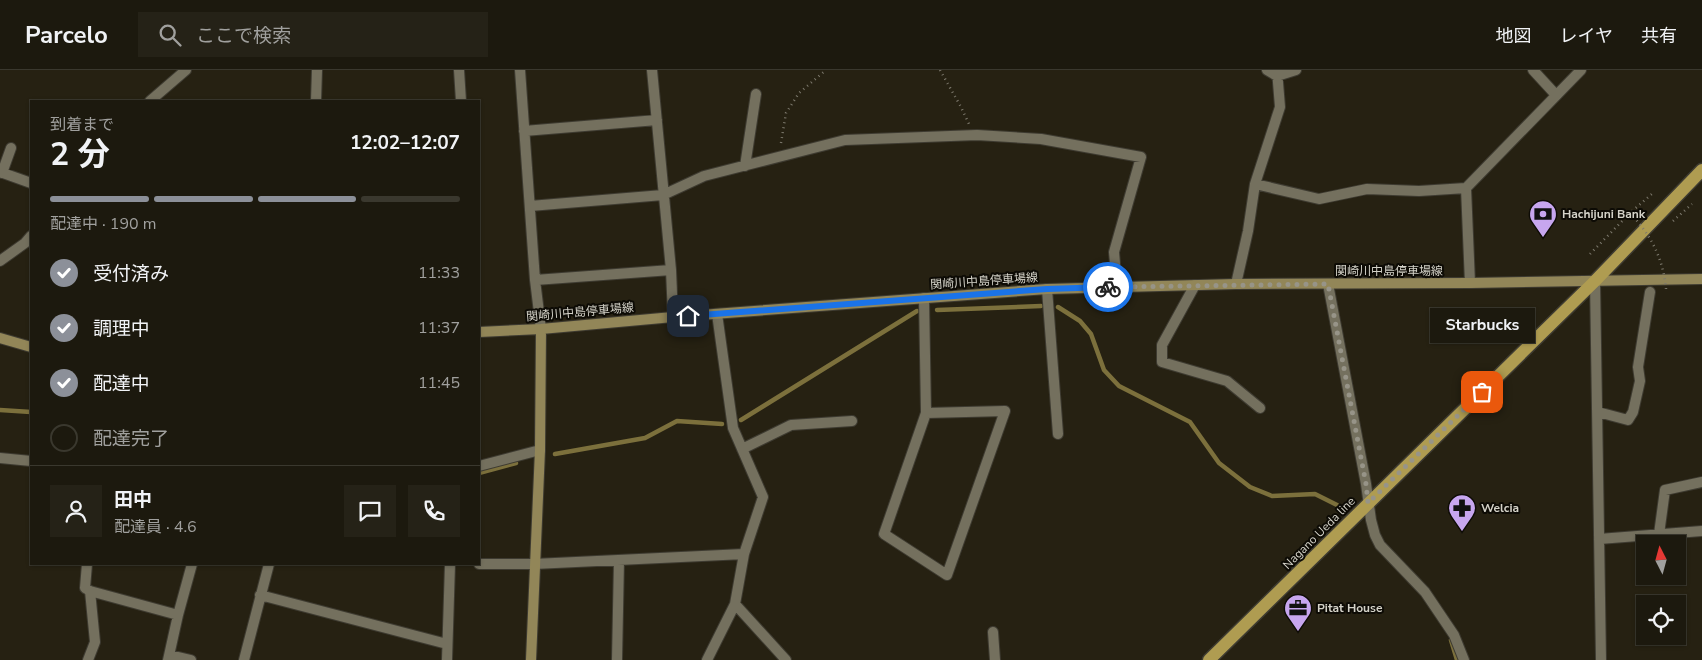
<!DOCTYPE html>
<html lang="ja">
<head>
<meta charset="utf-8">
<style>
  :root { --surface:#1c190e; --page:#252217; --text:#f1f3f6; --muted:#a0a09e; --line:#3a382e; --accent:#8c9099 }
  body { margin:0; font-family:"Nunito Sans","Noto Sans JP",sans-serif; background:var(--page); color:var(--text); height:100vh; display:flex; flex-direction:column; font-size:19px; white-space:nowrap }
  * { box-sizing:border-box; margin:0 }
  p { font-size:16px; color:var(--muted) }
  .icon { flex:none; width:28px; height:28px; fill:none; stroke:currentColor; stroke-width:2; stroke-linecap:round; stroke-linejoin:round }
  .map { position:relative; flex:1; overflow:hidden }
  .panel { position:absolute; left:30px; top:30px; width:450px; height:465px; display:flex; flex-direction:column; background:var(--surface); border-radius:0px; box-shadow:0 1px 4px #0004,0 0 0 1px var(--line) }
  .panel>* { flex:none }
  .needle { width:32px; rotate:354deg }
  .controls { position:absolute; left:1636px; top:465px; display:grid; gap:10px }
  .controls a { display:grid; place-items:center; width:50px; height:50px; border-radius:0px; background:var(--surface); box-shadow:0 1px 4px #0004,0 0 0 1px var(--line); font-size:25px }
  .pin { position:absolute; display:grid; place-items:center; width:42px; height:42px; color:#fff; margin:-21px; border-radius:10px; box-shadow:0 2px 8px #0006 }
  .courier { position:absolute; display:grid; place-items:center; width:50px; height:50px; margin:-25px; border:4px solid #1a73e8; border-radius:50%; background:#fff; color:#222; box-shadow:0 1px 6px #0007 }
  .bubble { position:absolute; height:35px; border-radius:0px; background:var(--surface); box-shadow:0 1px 4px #0004,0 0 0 1px var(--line); font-size:16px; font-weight:700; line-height:35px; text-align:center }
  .head em { font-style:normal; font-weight:700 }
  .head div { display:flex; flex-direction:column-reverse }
  .head { display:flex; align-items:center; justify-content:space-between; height:85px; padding:0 20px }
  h1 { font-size:32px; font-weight:700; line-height:38px }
  .bar { display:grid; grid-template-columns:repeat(4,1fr); gap:8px 5px; align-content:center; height:60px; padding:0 20px }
  .bar i { height:6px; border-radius:4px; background:var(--line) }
  .bar .on { background:var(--accent) }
  .bar p { grid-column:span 4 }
  .line { display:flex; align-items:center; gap:12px; padding:0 20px; border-top:1px solid var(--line) }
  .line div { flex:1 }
  .round { display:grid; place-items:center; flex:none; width:52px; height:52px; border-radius:0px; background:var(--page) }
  ol { padding:0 20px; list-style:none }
  li { display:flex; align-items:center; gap:15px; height:55px }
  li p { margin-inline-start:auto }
  li .icon { padding:5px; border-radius:50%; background:var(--accent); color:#fff; stroke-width:4 }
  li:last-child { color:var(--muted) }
  li i { width:28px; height:28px; border:2px solid var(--line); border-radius:50% }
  header { display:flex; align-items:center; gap:30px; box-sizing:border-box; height:70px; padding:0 25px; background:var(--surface); border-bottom:1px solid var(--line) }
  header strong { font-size:24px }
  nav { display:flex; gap:28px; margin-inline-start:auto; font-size:18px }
  .search { width:350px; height:45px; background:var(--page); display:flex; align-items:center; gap:12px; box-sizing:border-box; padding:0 18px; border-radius:0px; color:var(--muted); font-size:19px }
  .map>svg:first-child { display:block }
</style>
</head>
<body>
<header>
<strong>Parcelo</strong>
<div class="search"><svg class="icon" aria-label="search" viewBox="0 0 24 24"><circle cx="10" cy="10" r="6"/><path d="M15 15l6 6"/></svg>ここで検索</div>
<nav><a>地図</a><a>レイヤ</a><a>共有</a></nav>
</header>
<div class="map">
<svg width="1702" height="590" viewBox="0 0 1702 590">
  <rect width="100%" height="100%" fill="#262112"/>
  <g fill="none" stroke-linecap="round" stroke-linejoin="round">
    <path stroke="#7c703c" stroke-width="4.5" d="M1058,237L1080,251L1091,264L1104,300L1119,316L1190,352L1219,393L1250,417L1272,426L1315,424L1337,435
      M937,240L1041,236
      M0,340L31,342
      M741,350L917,241
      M555,384L645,368L677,351L722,354
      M479,403L516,393
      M1451,570L1457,590"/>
    <g stroke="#3e3b31" stroke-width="12">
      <path id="street" d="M459,0L461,31
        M520,0L535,210L541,259
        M652,0L671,200L673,247
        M1267,0L1277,6L1296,0
        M1533,0L1556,25
        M150,31L186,0
        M316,31L317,0
        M524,61L657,50
        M745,96L756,24
        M0,102L31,113
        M2,103L11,78
        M1255,114L1280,37L1277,0
        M530,136L663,125L704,106L845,70L977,65L1041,69L1141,87L1114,182L1117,217
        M0,191L25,173L31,166
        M535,210L671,200
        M1595,211L1601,590
        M1470,213L1466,118L1581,0
        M1236,214L1248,161L1255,114L1319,129L1367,119L1419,121L1466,118
        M1328,214L1366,414L1371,450L1375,465L1380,475L1425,522L1454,565L1464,590
        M1195,215L1162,275V292L1227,311L1260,338
        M1047,219L1058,364
        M924,228L926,343L884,464L947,505L1005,341L926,343
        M1598,342L1628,350L1633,342L1640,311L1638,297L1650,222
        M742,379L791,355L852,351
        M0,388L31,391
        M479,396L540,380
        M1659,464L1665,420L1702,412
        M1599,469L1702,461
        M87,494L85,518L90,521L178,545
        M479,494H534L744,484
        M260,525L447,574
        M735,534L786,590
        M993,562L995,590
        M170,585L191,590
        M88,590L95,572L90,521
        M168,590L178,545L192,494
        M244,590L269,494
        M447,590L450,494
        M617,590L619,490
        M707,590L735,534L744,484L763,427L733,358L717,244"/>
    </g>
    <g stroke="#3e3b31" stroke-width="12">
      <path id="secondary" d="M479,262L541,259L673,247L1047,219L1236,214L1470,213L1702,209
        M0,268L31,277
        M531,590L540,380L541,259"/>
    </g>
    <g stroke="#3e3b31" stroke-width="15">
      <path id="primary" d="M1209,590L1595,211L1702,100"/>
    </g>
    <path stroke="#7e7a6e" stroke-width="2.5" stroke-dasharray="1 4" stroke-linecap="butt" d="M940,0L961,37L969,54
      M781,73L786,43L799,23L826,0
      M1673,151L1692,134
      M1590,184L1630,143L1653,123"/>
    <use href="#street" stroke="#74705e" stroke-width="10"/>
    <use href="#secondary" stroke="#928658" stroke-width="10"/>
    <use href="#primary" stroke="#af9c51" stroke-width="12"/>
    <path stroke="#7e7a6e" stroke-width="2.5" stroke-dasharray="1 4" stroke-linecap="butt" d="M1630,143C1651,165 1663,188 1666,219"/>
  </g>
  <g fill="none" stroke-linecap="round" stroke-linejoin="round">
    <path stroke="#979488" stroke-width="5" stroke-dasharray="0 9" d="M1108,217L1328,214L1366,414L1368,433L1482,322"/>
    <path stroke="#1a73e8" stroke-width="6" d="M688,246L1047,219L1108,217"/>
  </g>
  <defs>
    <g id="bank-pin" transform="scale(1.4375)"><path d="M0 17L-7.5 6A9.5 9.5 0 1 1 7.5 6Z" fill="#c7a6ef" stroke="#0d0b05"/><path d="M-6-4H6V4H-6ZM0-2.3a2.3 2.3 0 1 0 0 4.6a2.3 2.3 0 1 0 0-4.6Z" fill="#111"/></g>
    <g id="pharmacy-pin" transform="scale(1.4375)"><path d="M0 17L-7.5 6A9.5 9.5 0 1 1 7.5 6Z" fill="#c7a6ef" stroke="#0d0b05"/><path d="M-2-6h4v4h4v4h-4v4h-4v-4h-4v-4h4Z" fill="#111"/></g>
    <g id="office-pin" transform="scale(1.4375)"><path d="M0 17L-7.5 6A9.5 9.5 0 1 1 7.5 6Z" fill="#c7a6ef" stroke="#0d0b05"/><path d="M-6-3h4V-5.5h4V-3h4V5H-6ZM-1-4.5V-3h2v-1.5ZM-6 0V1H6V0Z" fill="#111"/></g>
  </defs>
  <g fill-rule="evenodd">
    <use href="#bank-pin" x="1543" y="144"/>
    <use href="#pharmacy-pin" x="1462" y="438"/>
    <use href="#office-pin" x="1298" y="538"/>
  </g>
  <g text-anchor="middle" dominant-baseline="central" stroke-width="4" stroke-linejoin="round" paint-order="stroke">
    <g font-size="12" font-weight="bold" fill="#d4d2c8" stroke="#0d0b05" text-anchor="start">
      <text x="1562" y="144">Hachijuni Bank</text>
      <text x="1481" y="438">Welcia</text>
      <text x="1317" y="538">Pitat House</text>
    </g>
    <g font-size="12" fill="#d4d2c8" stroke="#0d0b05">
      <text x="1389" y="201">関崎川中島停車場線</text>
      <text transform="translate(984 211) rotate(-4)">関崎川中島停車場線</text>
      <text transform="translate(580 242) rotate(-5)">関崎川中島停車場線</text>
      <text transform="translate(1319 463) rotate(-45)">Nagano Ueda line</text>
    </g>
  </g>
</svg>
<div class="controls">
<a><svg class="needle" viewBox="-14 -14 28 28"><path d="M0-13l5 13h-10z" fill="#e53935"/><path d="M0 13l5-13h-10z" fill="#a0a09e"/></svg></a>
<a><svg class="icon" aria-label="locate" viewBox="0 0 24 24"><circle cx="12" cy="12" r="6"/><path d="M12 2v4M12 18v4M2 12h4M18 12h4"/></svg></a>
</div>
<div class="pin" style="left:1482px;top:322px;background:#ea580c"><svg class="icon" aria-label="bag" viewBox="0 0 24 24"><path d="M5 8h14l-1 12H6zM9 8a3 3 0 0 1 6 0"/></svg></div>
<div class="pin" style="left:688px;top:246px;background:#1f2937"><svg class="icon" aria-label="home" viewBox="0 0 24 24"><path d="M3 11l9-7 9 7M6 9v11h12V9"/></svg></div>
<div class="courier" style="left:1108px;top:217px"><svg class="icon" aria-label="bike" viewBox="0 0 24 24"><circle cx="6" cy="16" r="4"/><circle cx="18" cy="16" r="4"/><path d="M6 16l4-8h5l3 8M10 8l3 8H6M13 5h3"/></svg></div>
<div class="bubble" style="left:1430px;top:238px;width:105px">Starbucks</div>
<section class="panel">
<div class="head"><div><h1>2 分</h1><p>到着まで</p></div><em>12:02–12:07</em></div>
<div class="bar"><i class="on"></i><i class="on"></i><i class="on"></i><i></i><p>配達中 · 190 m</p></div>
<ol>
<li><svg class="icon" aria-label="check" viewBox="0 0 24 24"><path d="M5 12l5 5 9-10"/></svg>受付済み<p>11:33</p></li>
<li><svg class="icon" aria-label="check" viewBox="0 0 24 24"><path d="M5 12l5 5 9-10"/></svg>調理中<p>11:37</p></li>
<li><svg class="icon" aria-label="check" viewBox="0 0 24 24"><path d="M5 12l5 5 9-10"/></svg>配達中<p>11:45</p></li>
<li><i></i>配達完了</li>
</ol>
<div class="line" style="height:90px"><a class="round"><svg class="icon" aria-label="person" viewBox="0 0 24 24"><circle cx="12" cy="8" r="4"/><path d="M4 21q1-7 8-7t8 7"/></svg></a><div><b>田中</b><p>配達員 · 4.6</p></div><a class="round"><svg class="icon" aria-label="chat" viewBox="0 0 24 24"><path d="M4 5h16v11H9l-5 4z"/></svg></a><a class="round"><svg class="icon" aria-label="phone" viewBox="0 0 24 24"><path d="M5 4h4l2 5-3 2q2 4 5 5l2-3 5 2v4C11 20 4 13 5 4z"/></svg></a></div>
</section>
</div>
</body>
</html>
